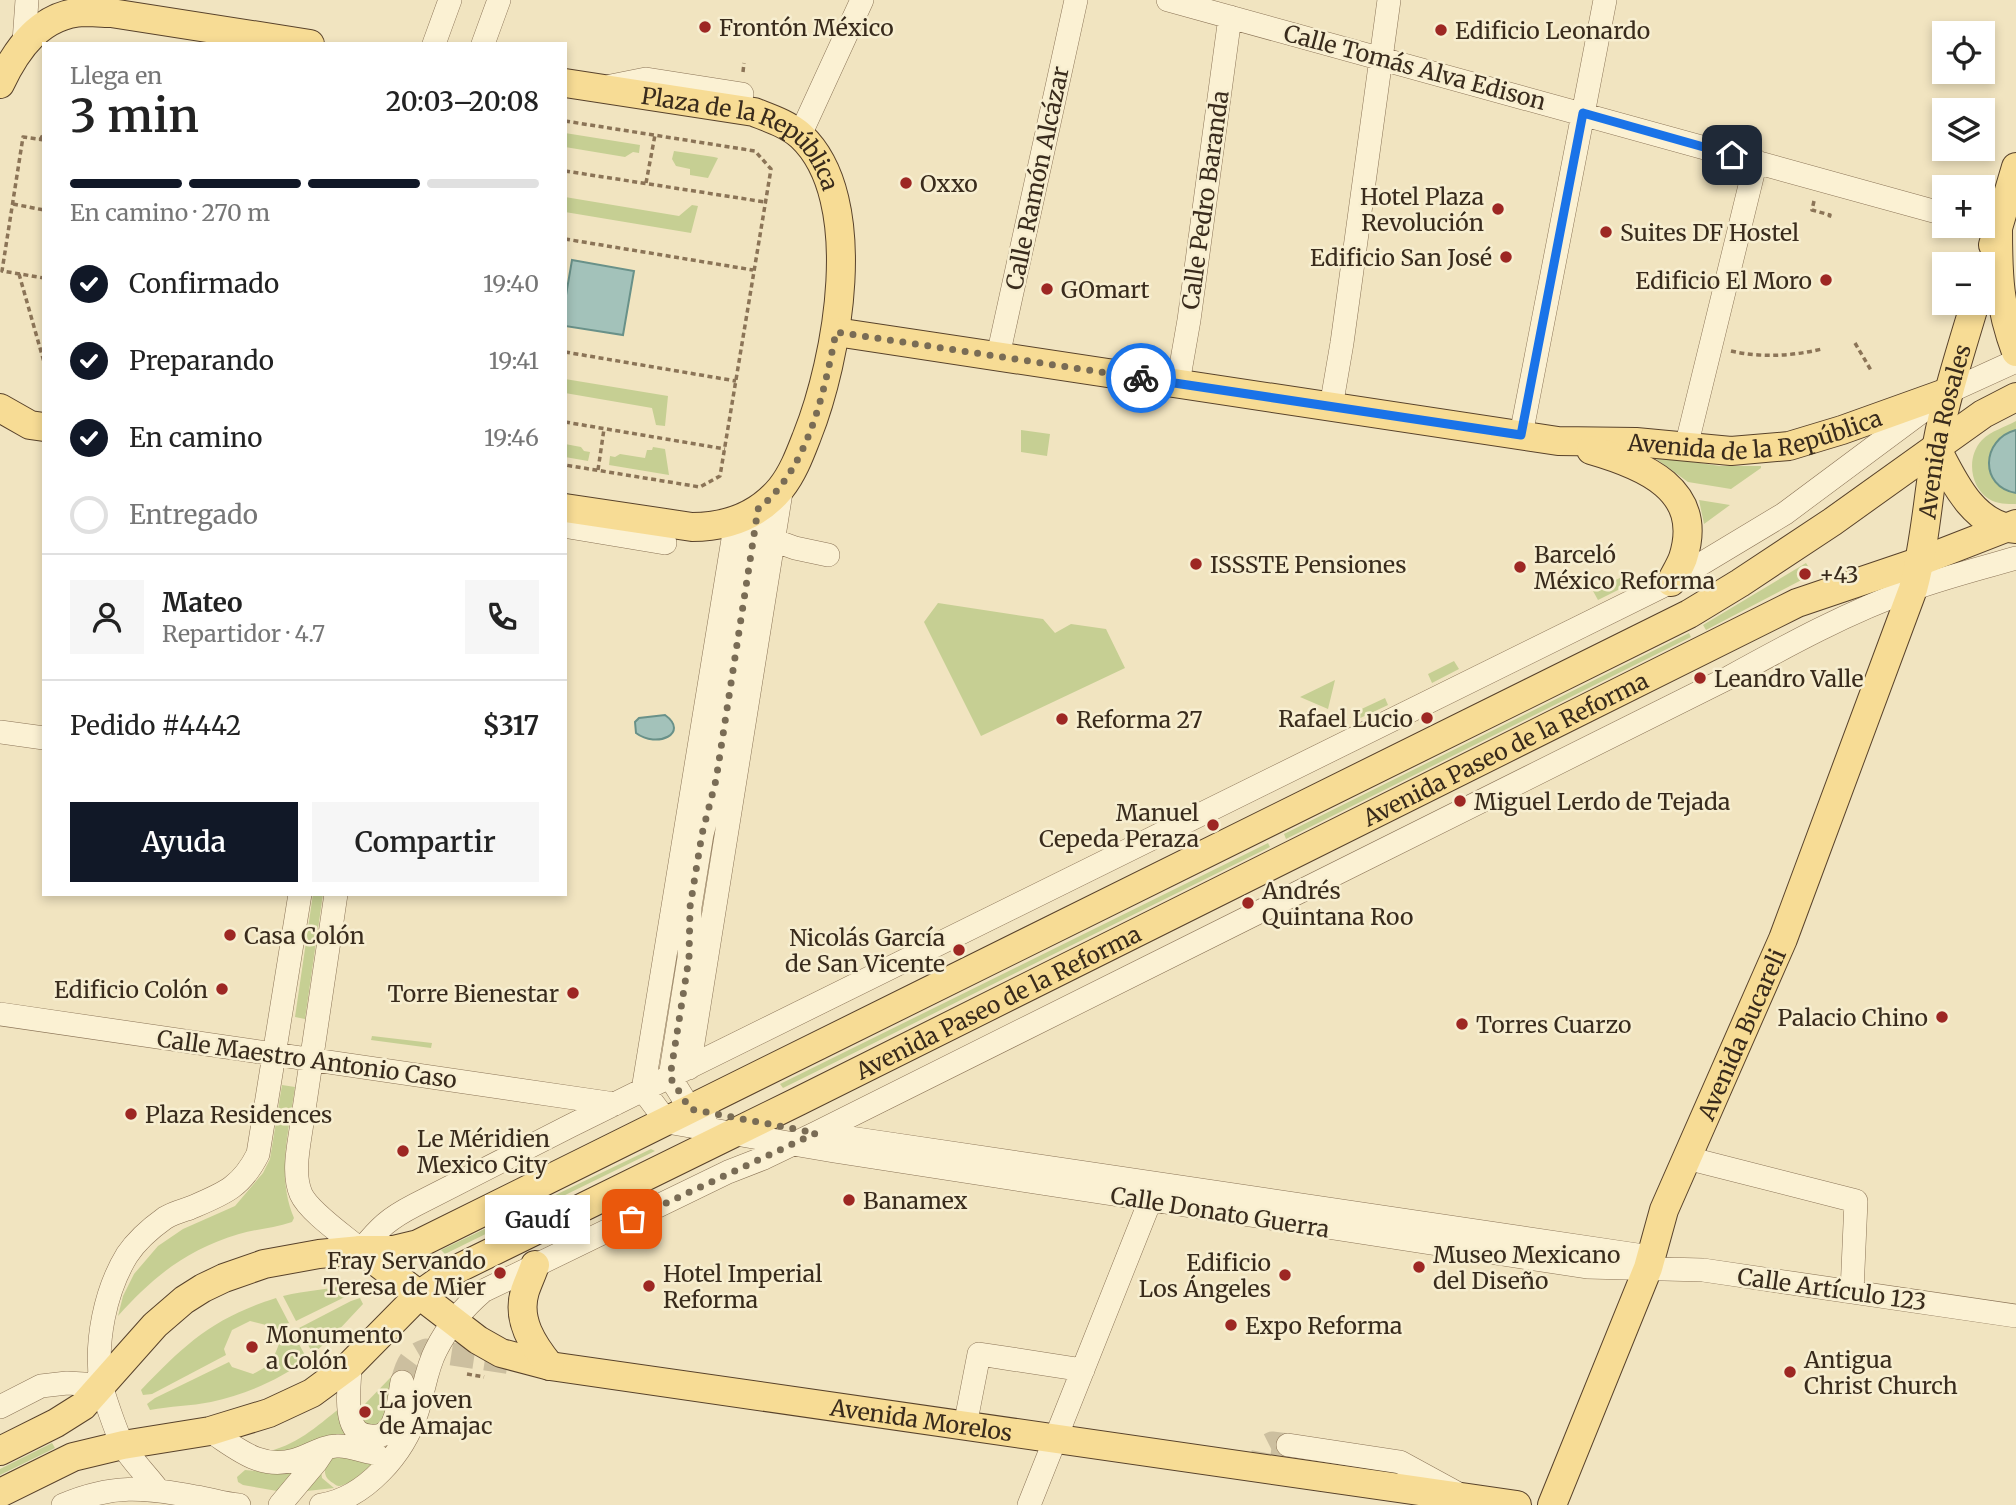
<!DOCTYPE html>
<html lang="es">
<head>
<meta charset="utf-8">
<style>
  :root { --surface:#fff; --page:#f6f6f6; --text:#222; --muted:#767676; --line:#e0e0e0; --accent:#111827 }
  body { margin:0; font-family:Merriweather,serif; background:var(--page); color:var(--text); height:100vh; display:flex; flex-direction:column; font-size:26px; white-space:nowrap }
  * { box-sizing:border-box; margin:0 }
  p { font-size:23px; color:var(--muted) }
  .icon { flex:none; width:38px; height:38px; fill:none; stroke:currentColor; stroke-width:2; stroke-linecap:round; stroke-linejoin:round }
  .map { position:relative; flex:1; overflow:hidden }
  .panel { position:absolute; left:42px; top:42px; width:525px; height:854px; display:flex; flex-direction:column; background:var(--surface); border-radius:0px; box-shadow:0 4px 10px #0003 }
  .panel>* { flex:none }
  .controls { position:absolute; left:1932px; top:21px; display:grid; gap:14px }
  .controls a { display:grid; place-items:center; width:63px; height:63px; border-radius:0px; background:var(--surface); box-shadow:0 4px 10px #0003; font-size:35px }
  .pin { position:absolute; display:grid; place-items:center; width:60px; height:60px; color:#fff; margin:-30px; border-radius:14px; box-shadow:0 4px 10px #0006 }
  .courier { position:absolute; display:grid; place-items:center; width:70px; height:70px; margin:-35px; border:5px solid #1a73e8; border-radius:50%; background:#fff; color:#222; box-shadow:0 2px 9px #0007 }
  .bubble { position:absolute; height:49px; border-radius:0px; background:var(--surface); box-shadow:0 4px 10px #0003; font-size:23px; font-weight:600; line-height:49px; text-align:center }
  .head em { font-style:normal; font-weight:600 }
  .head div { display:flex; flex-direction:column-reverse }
  .head { display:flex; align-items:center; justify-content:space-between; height:119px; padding:0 28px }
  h1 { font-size:46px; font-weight:600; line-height:52px }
  .bar { display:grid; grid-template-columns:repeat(4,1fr); gap:10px 7px; align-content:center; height:84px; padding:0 28px }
  .bar i { height:9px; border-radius:5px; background:var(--line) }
  .bar .active { background:var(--accent) }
  .bar p { grid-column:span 4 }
  .line { display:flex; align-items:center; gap:18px; padding:0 28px; border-top:2px solid var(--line) }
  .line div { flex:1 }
  .round { display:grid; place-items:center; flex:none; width:74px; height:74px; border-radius:0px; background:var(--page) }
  ol { padding:0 28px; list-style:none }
  li { display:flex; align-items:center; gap:21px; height:77px }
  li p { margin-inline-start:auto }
  li .icon { padding:7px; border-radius:50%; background:var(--accent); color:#fff; stroke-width:4 }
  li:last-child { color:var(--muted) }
  li i { width:38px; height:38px; border:4px solid var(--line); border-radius:50% }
  .cta { display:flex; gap:14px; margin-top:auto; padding:14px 28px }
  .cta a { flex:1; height:80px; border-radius:0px; background:var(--accent); color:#fff; font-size:28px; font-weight:600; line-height:80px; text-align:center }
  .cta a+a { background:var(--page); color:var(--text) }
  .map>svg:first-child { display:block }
</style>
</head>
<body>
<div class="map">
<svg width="2016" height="1505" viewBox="0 0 2016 1505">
  <rect width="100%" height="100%" fill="#f1e4c0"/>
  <path fill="#c6cf93" d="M565,133L640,145L639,153L633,152L625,157L565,147Z
    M674,151L714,157L718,158L708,178L690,175V169L676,166L672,159Z
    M565,197L679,216L692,205L698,206L691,233L565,212Z
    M565,379L668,396L665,426L656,425L652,408L565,393Z
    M2016,421V430C1983,438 1980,487 2016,493V504C2007,504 1997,504 1989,499C1970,487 1966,457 1982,440C1991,431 2005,427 2016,421Z
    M1021,430L1050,434L1047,456L1021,452Z
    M565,444L581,447L584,451L590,452L588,461L565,457Z
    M653,447L665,449L669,475L609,465L610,456L615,457L620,454L645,458L647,450H652Z
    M1652,456L1720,466H1761V468L1731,489L1688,482Z
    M1699,500L1730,505L1704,524Z
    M1806,563L1813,574L1706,630L1703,625Z
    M1632,572L1636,581L1598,600L1593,591Z
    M938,603L1043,619L1055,633L1071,624L1106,629L1125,668L981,736L924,622Z
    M1689,633L1691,637L1286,839L1284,834Z
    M1454,661L1459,669L1432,683L1428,674Z
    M1335,680L1328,709L1300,697Z
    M1385,698L1388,705L1356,720L1353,713Z
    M1268,843L1270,847L783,1088L780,1084Z
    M313,894H323L305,1019L295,1017Z
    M372,1036L432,1043L431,1048L371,1040Z
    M282,1085L295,1087C289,1131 276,1176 294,1218L292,1222C275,1228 256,1229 239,1234C186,1250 154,1276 118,1316L123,1296L134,1274L158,1246L183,1229L235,1206L263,1173L270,1159Z
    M651,1149L655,1151L445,1254L441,1250Z
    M352,1284L355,1290L351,1294L296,1321L283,1296C306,1290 329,1290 352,1284Z
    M276,1298L289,1323L273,1331L270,1326L250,1321L232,1330L224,1349L226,1355L152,1394L143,1395L141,1390C185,1344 213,1318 276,1298Z
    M360,1298L363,1304L334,1335L313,1354L299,1328L351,1301Z
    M292,1331L307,1359C279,1380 245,1395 211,1402C191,1406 170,1406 150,1410L147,1404L155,1398L229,1362L232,1367L253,1374L271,1364L279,1344L277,1339Z
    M391,1377L394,1381L382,1425L362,1426L360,1409Z
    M341,1407L352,1437L295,1454L263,1453C297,1445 315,1428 341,1407Z
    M52,1443L55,1448L0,1475V1469Z
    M332,1454L376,1461C366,1469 355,1481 343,1485C338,1487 337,1486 333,1483C320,1476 325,1464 332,1454Z
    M300,1465L281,1489L277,1491L243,1485L238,1482L237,1477L245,1470L267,1472Z
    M321,1470L322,1478L334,1488L298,1492Z"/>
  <path fill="#a3c2ba" stroke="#699189" stroke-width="2" d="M572,260L634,271L623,335L565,326V301Z
    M2016,430V493C1979,487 1981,439 2016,430Z
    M665,715C690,733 657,749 636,733L635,722L639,718Z"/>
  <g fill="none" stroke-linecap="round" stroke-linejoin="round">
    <path stroke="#ccbf9f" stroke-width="23" stroke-dasharray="23 11" stroke-linecap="butt" d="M402,1382C406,1366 409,1356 426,1350L512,1363
      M1259,1475L1264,1447L1272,1443L1288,1445"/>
    <g stroke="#8b7457" stroke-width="24">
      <path id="minor" d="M1168,0L1944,214
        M24,42L27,0
        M434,44L450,0
        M483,44L499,0
        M611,86L646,79L742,94
        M800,135L862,0
        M998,356L1076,0
        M1178,383L1189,320L1230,17
        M1331,407L1342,343L1389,0
        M1521,435L1605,0
        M1686,447L1756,161
        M736,521L643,1090L667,1122L834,1151L1587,1267L1703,1270L2016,1316
        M565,523L569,527L665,543
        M773,540L795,548L828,555
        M0,732L44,738
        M336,894L302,1123C299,1145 292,1173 301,1194C309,1212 346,1237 361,1250C380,1227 388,1219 415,1205L570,1126L1671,582L1784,514L1948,392L2016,361
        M0,1014L615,1104
        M689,1068L782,486
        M707,1112L690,1109L670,1077L689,958L690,907L702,834L716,781L758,509
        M823,1134L1644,1256
        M1687,1158L1856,1201L1852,1292
        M350,1365C350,1382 346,1403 351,1420C354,1430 359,1435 370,1436C398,1440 398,1402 402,1382
        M0,1407L41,1386L67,1383L101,1385
        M965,1426L979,1354L1083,1370
        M210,1431C238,1449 260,1470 295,1460C310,1456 322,1446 337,1446C350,1445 362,1452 375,1453
        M1288,1445L1400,1462L1455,1492
        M158,1490C147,1475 131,1460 122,1444C117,1433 103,1395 101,1383C95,1342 105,1291 127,1255C137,1240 151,1228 165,1218C173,1213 181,1211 190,1208C223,1194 241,1188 258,1154L300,894
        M63,1505C112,1484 144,1487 196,1497C210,1499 224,1504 239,1505
        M280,1505L316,1462L324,1450
        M321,1505C366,1498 404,1453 417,1412C424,1391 426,1369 436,1350C448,1326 463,1308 483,1291L728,1172L764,1158L816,1133L1728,678C1788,645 1848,612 1913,589C1946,577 1982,568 2016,558
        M1029,1505L1150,1201"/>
    </g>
    <g stroke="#58422b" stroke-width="30">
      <g id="major">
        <path id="s1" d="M565,83L754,112C769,118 788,124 801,136C868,199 837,361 807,436C800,454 793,473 781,488C758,516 726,527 692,527L565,508"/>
        <path d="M0,84C17,48 41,14 84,12C93,12 102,13 111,13L310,44"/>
        <path d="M1998,228C1998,276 1999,306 2016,352"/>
        <path d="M1993,245L2016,167"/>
        <path id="s2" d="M836,332L1558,441L1636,442L1731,451L1789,446L1842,430L1948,392"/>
        <path d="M0,408L30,425L44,427"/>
        <path d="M1936,447C1953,480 1973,526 2016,529"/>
        <path d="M1591,450C1643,465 1705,489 1683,558C1680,566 1675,574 1671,582"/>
        <path id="s3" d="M361,1250L478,1340L501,1353L550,1366L1517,1505"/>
        <path d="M535,1265C532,1274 528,1282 525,1291C516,1320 533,1345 550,1366"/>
        <path d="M0,1451L56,1423L83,1406L155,1325L184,1300L203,1288L224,1278L264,1264L319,1254L361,1250H393L418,1244L1689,614L1740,583L1832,522L1983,414L2016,397"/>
        <path id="s4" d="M0,1493L73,1457L123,1445L210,1431L269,1413L312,1393L350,1365L419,1295L453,1271L799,1101L1797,603L1921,561L2016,524"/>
        <path id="s5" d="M1552,1505L1648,1268L1664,1210L1783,939L1913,589C1926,541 1928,492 1937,444C1946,396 1961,350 1975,303"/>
      </g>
    </g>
    <path stroke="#8b7457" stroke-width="3.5" stroke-dasharray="5 3.5" stroke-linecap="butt" d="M743,72L744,63
      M565,121L755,151L771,169L720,476L700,487L565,465
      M40,140L44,133
      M44,140L23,137L2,271L44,278
      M565,171L765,202
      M646,183L655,135
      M1814,201L1812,210L1830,215L1829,218
      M13,204L44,210
      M565,239L753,270
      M19,274L44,362
      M1855,343L1872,372
      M1731,351C1762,358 1792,356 1822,349
      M565,352L736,381
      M565,422L725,449
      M598,470L604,429
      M467,1374L484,1377"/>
    <use href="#minor" stroke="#fbf1d3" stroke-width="23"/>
    <use href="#major" stroke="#f7dc95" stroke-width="28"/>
  </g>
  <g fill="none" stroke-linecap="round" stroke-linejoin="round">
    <path stroke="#796c55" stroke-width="7" stroke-dasharray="0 12.6" d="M632,1219L816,1133L690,1109L670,1077L689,958L690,907L702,834L716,780L758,509C809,468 824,392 836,332L1141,378"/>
    <path stroke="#1a73e8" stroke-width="9" d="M1141,378L1521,435L1583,113L1732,155"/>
  </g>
  <g fill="#9d2723" stroke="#f7eed0" stroke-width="2.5">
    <circle cx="705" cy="27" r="7"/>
    <circle cx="1441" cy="30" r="7"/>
    <circle cx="906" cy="183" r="7"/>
    <circle cx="1498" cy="209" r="7"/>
    <circle cx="1606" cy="232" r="7"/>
    <circle cx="1506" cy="257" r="7"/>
    <circle cx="1826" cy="280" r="7"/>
    <circle cx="1047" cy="289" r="7"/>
    <circle cx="1196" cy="564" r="7"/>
    <circle cx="1520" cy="567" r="7"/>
    <circle cx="1805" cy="574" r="7"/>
    <circle cx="1700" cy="678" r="7"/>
    <circle cx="1427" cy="718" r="7"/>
    <circle cx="1062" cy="719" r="7"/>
    <circle cx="1460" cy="801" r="7"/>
    <circle cx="1213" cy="825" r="7"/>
    <circle cx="1248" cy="903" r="7"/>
    <circle cx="230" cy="935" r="7"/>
    <circle cx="959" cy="950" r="7"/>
    <circle cx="222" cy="989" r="7"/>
    <circle cx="573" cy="993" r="7"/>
    <circle cx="1942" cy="1017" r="7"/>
    <circle cx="1462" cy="1024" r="7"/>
    <circle cx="131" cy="1114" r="7"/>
    <circle cx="403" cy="1151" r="7"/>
    <circle cx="849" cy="1200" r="7"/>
    <circle cx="1419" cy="1267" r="7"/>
    <circle cx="500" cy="1273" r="7"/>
    <circle cx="1285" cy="1275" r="7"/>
    <circle cx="649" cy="1286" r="7"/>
    <circle cx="1231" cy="1325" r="7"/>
    <circle cx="252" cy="1347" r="7"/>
    <circle cx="1790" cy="1372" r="7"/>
    <circle cx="365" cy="1412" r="7"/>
  </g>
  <g text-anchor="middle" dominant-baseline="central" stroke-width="5" stroke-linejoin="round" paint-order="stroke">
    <g font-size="23" fill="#392b1c" stroke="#f7eed0" text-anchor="start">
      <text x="719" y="27">Frontón México</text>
      <text x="1455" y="30">Edificio Leonardo</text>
      <text x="920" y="183">Oxxo</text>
      <text x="1484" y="196" text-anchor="end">Hotel Plaza<tspan x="1484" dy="26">Revolución</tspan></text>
      <text x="1620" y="232">Suites DF Hostel</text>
      <text x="1492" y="257" text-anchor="end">Edificio San José</text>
      <text x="1812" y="280" text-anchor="end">Edificio El Moro</text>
      <text x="1061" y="289">GOmart</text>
      <text x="1534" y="554">Barceló<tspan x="1534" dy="26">México Reforma</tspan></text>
      <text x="1210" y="564">ISSSTE Pensiones</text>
      <text x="1819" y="574">+43</text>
      <text x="1714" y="678">Leandro Valle</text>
      <text x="1413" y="718" text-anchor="end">Rafael Lucio</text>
      <text x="1076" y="719">Reforma 27</text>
      <text x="1474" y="801">Miguel Lerdo de Tejada</text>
      <text x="1199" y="812" text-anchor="end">Manuel<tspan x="1199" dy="26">Cepeda Peraza</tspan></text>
      <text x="1262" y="890">Andrés<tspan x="1262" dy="26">Quintana Roo</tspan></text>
      <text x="244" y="935">Casa Colón</text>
      <text x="945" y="937" text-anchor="end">Nicolás García<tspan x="945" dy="26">de San Vicente</tspan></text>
      <text x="208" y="989" text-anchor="end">Edificio Colón</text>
      <text x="559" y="993" text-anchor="end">Torre Bienestar</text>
      <text x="1928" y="1017" text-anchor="end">Palacio Chino</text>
      <text x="1476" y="1024">Torres Cuarzo</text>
      <text x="145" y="1114">Plaza Residences</text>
      <text x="417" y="1138">Le Méridien<tspan x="417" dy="26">Mexico City</tspan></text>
      <text x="863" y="1200">Banamex</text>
      <text x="1433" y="1254">Museo Mexicano<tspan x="1433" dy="26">del Diseño</tspan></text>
      <text x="486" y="1260" text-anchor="end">Fray Servando<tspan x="486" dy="26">Teresa de Mier</tspan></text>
      <text x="1271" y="1262" text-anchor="end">Edificio<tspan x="1271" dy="26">Los Ángeles</tspan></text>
      <text x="663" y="1273">Hotel Imperial<tspan x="663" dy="26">Reforma</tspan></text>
      <text x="1245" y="1325">Expo Reforma</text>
      <text x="266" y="1334">Monumento<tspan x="266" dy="26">a Colón</tspan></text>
      <text x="1804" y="1359">Antigua<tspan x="1804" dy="26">Christ Church</tspan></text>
      <text x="379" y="1399">La joven<tspan x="379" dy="26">de Amajac</tspan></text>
    </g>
    <g font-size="23" fill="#392b1c" stroke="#f7eed0">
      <text transform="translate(1415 67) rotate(15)">Calle Tomás Alva Edison</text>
      <text stroke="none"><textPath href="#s1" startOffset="192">Plaza de la República</textPath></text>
      <text transform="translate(1037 178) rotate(-78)">Calle Ramón Alcázar</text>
      <text transform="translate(1205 200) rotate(-82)">Calle Pedro Baranda</text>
      <text stroke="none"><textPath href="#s2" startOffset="929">Avenida de la República</textPath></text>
      <text stroke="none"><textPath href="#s5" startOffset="1146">Avenida Rosales</textPath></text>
      <text stroke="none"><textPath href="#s4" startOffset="1692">Avenida Paseo de la Reforma</textPath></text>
      <text stroke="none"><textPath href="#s4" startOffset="1125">Avenida Paseo de la Reforma</textPath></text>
      <text stroke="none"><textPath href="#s5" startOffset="508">Avenida Bucareli</textPath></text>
      <text transform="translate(307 1059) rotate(8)">Calle Maestro Antonio Caso</text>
      <text transform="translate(1220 1212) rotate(9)">Calle Donato Guerra</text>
      <text transform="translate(1832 1289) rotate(8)">Calle Artículo 123</text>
      <text stroke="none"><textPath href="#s3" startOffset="600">Avenida Morelos</textPath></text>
    </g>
  </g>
</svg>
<div class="controls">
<a><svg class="icon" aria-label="locate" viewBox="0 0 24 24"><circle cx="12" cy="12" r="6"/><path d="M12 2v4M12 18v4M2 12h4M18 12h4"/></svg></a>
<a><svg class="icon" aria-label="layers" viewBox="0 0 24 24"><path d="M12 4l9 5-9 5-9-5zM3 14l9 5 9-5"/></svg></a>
<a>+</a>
<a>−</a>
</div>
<div class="pin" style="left:632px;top:1219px;background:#ea580c"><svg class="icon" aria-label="bag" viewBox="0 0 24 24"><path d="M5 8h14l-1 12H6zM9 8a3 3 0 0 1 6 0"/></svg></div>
<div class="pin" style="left:1732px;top:155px;background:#1f2937"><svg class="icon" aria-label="home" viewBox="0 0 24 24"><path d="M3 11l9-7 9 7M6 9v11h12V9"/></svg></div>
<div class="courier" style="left:1141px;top:378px"><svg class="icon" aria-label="bike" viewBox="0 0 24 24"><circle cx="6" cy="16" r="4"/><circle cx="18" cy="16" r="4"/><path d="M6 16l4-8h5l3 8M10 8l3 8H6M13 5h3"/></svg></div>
<div class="bubble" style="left:485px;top:1195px;width:105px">Gaudí</div>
<section class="panel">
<div class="head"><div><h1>3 min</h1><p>Llega en</p></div><em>20:03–20:08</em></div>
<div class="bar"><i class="active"></i><i class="active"></i><i class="active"></i><i></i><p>En camino · 270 m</p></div>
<ol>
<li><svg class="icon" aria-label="check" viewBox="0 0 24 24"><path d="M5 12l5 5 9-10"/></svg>Confirmado<p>19:40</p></li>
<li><svg class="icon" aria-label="check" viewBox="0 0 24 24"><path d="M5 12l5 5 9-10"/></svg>Preparando<p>19:41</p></li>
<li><svg class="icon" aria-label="check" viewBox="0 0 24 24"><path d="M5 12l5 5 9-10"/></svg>En camino<p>19:46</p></li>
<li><i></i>Entregado</li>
</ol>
<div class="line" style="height:126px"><a class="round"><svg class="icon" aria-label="person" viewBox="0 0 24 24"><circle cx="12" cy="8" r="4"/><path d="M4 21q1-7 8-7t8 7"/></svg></a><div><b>Mateo</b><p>Repartidor · 4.7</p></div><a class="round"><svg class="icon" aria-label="phone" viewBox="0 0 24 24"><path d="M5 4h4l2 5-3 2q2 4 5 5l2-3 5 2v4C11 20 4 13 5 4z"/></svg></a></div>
<div class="line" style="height:91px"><div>Pedido #4442</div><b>$317</b></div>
<div class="cta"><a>Ayuda</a><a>Compartir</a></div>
</section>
</div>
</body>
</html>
